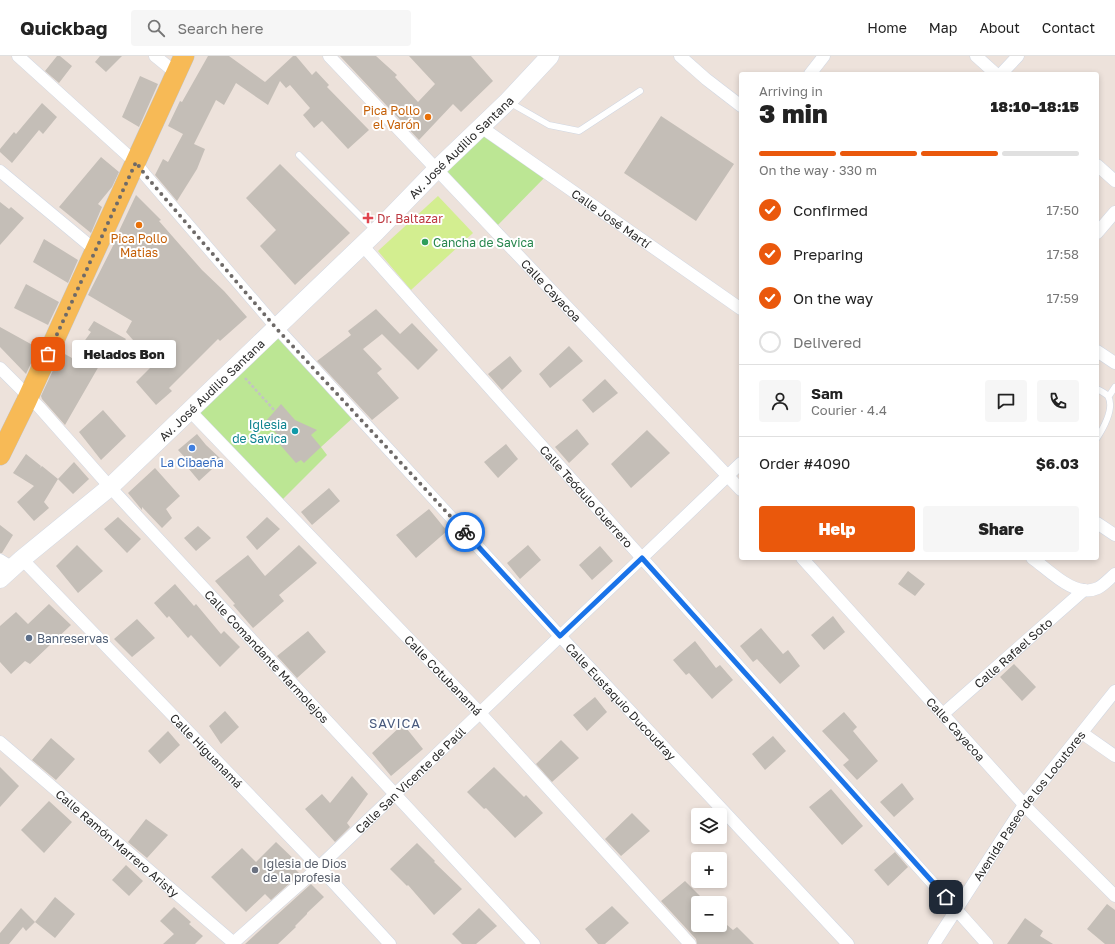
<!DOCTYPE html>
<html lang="en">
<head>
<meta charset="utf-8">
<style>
  :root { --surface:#fff; --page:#f6f6f6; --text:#222; --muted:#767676; --line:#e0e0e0; --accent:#ea580c }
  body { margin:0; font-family:"Golos Text",sans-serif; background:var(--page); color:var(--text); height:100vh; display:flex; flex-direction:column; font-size:15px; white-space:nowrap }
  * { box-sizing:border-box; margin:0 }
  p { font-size:13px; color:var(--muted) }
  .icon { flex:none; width:22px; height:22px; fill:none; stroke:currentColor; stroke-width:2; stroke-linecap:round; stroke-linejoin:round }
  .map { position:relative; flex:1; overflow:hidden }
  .side { position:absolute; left:739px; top:16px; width:360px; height:488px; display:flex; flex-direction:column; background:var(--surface); border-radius:4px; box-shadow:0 2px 6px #0003 }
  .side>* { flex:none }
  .controls { position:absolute; left:691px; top:752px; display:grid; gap:8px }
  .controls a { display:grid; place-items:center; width:36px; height:36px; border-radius:4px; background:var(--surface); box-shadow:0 2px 6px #0003; font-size:20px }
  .pin { position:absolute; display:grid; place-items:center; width:34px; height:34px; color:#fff; margin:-17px; border-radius:8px; box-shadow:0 2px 6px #0006 }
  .courier { position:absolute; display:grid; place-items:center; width:40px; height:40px; margin:-20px; border:3px solid #1a73e8; border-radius:50%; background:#fff; color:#222; box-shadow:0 1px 5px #0007 }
  .bubble { position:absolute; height:28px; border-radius:4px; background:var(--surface); box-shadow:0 2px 6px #0003; font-size:13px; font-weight:800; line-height:28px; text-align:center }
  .summary em { font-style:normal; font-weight:800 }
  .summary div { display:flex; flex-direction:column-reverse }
  .summary { display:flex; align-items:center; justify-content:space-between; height:68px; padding:0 20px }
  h1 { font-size:26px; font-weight:800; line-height:30px }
  .bar { display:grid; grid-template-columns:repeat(4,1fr); gap:6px 4px; align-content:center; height:48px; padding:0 20px }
  .bar i { height:5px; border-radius:3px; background:var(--line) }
  .bar .on { background:var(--accent) }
  .bar p { grid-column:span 4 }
  .line { display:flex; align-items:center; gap:10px; padding:0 20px; border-top:1px solid var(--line) }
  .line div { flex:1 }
  .round { display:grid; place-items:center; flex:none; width:42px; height:42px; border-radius:4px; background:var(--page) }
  ol { padding:0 20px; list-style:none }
  li { display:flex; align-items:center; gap:12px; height:44px }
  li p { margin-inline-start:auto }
  li .icon { padding:4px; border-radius:50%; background:var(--accent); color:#fff; stroke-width:4 }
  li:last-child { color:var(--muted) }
  li i { width:22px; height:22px; border:2px solid var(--line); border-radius:50% }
  .cta { display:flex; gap:8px; margin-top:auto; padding:8px 20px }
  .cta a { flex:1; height:46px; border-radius:4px; background:var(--accent); color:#fff; font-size:16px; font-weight:800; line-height:46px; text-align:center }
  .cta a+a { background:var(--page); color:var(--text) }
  header { display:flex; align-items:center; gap:24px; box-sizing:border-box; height:56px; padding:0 20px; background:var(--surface); border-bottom:1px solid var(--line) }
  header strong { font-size:19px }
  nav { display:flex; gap:22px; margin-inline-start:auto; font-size:14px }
  .search { width:280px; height:36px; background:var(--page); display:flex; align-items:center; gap:10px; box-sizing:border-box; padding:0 14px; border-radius:4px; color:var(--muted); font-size:15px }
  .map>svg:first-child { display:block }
</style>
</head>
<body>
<header>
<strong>Quickbag</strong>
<div class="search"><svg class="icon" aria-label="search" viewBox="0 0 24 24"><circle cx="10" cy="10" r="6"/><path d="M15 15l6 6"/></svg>Search here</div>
<nav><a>Home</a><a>Map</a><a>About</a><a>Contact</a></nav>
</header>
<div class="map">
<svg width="1115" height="888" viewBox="0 0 1115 888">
  <rect width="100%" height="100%" fill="#ede2db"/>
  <path fill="#bce694" d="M481,71L548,118L494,173L437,113Z
    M277,272L356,359L321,391L327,399L279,447L190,355Z"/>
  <path fill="#d3ee90" d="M438,140L473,177L411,234L378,195Z"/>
  <path fill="#c4beb7" d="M57,0H60L72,10L59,27L45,15Z
    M100,0H122L106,16L95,6Z
    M208,0H229L265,26L293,0H296L312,19L316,15L329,29L327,31L369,74L348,93L322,65L314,72L303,59L310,52L290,29L286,32L280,25L268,49L236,27L224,49L216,44L194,88L205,93L197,113L177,145L155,119L163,103L168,106L183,78L168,70L180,45L182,46Z
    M340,0H376L397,19L395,21L418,46L435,28L409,0H471L493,25L461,56L453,48L419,84Z
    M140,20L158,28L139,71L122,61Z
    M42,47L57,61L43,78L39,74L12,107L0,96V93L14,76L16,78Z
    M661,60L734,108L696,165L624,117Z
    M101,101L119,116L112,131L98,148L102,151L91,177L59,151Z
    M280,108L350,177L295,229L260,190L276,174L246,142Z
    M136,139L161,164L159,165L202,214L224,235L247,261L220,285L218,283L169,332L172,335L156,349L136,326L154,308L126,276L132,265L88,239L120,176L119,175Z
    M0,146L9,153L11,151L24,162L0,189Z
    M44,183L78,204L68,227L33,206Z
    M26,228L59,246L48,269L14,252Z
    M376,253L400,278L412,267L438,294L418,314L382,278L363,293L382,313L377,317L399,342L372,364L317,305L351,279L348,275Z
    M94,265L126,283L108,307L103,303L65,369L42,343L41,340L55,310L63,297L72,302L91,276L88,274Z
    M0,271L38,292L26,318L0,291Z
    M569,290L583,305L550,332L539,318Z
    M510,300L522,315L502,334L488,318Z
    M605,323L618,337L593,357L582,344Z
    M281,348L295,364L317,374L311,379L321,391L304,407L301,404L296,407L275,383L279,380L265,366Z
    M103,354L126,380L101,404L79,376Z
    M577,373L589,388L569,407L555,391Z
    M647,374L670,397L631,432L611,408Z
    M197,378L206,389L222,404L199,425L188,412L192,409L178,394Z
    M506,388L518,403L498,422L484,406Z
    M26,398L41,410L40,412L42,410L58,423L44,446L49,452L34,465L17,446L34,430L13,417Z
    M74,406L89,423L73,438L58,423Z
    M155,412L180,440L166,453L172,462L162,472L142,451V454L128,437Z
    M329,432L340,445L312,469L301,456Z
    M429,453L447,475L416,502L396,479Z
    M118,461L141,483L127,497L104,473Z
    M267,461L280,473L257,494L246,481Z
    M0,469L13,479L2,497H0Z
    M198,470L211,482L196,495L184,482Z
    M77,489L103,515L78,537L56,510Z
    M299,489L317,507L279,539L284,545L253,572L233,549L235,548L215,525L248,499L265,520Z
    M528,489L541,504L520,523L507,507Z
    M600,490L613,505L592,524L579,509Z
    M908,515L925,528L915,540L898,528Z
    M175,528L194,550L196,548L221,578L224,575L240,591L220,611L191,579L188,582L169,560L167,562L154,547Z
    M49,548L71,569L30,608L25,605L11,618L0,606V570L16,556L28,568Z
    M833,560L845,576L824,594L811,579Z
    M137,563L155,582L132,601L114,583Z
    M761,572L783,598L788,594L800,610L780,628L757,603L753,606L740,590Z
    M308,575L326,596L297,622L277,600Z
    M695,585L716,612L720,609L733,624L712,643L689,617L686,619L673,604Z
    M1014,608L1036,631L1022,645L1000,621Z
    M595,641L607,656L587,675L573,659Z
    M225,655L239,671L221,688L209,670Z
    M844,656L857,671L853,675L878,705L857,724L843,709L849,704L822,675Z
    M403,668L423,693L391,720L372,697Z
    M168,675L180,689L160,708L148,695Z
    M773,680L786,695L765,714L752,698Z
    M51,682L75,703L56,724L32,704Z
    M561,684L579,702L552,726L536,708Z
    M0,711L19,730L0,751Z
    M494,711L524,741L526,739L543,757L515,782L486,752L484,753L467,736Z
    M352,720L368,738L347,767L350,771L335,786L305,753L322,738L330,747Z
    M902,727L914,743L894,761L880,746Z
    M831,733L863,770L842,789L809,751Z
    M49,745L72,766L44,797L21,774Z
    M632,757L650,775L621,800L605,783Z
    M146,763L168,779L147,802L128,786Z
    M276,786L299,808L294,812L300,818L271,844L265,838L246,856L211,821L242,792L256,806Z
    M417,787L435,805L434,806L462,833L434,859L408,829L407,830L390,813Z
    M895,796L908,811L888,830L874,814Z
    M126,809L143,825L129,840L112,824Z
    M685,825L702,842L698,845V869H727L733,874L737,871L754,888H697L696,883L661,845Z
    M311,828L324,841L307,857V858L295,870L296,871L278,888H245Z
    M55,841L75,858L55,882L35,866Z
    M1107,848L1115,854V888H1105L1087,873Z
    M612,850L629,867L605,888H598L585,873Z
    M174,851L191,866L189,868L203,880L195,888H163L174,878L160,865Z
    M21,852L35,866L26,875L23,871L9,888H0V877Z
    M479,852L497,870L476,888H462L452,878Z
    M1025,862L1043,875L1040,880L1053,888H1007Z"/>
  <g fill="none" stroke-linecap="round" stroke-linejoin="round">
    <g stroke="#d0d7e3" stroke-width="7">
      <path id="service" d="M509,46L549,69L579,75L640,35
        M299,99L375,175
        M1097,333C1101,335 1105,337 1108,340C1115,352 1104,371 1097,382
        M1109,340L1115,331"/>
    </g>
    <g stroke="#d0d7e3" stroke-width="13">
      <g id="minor">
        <path id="s1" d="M18,0L135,106L146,120L277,272L560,580L848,888"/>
        <path d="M155,0L176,17"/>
        <path id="s2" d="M329,0L741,434"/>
        <path d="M680,0L706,23L741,50"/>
        <path d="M976,0L996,18"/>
        <path d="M810,18L824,0"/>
        <path d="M1001,18L1018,0"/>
        <path id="s3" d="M481,71L741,253"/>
        <path d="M1097,109L1115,125"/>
        <path d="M0,115L95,194"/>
        <path d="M1097,177L1115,156"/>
        <path id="s4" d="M362,189L987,888"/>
        <path d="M1097,295L1115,307"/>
        <path id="s5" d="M0,312L40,352L110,431L534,888"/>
        <path id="s6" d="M190,355L480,657L690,888"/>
        <path d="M1097,467L1115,479"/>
        <path id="s7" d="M802,502L1030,755L1115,840"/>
        <path d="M1032,502C1049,514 1075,543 1098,532C1104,529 1110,522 1115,518"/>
        <path id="s8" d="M22,503L319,811L390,888"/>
        <path d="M0,504L13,512"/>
        <path id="s9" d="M943,658L1084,534"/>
        <path d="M1082,677L1115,700"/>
        <path id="s10" d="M0,686L235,888"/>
        <path id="s11" d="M232,888L319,811L741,407"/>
        <path id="s12" d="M934,888L1024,749L1115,635"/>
      </g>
    </g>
    <g stroke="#d0d7e3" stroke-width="19">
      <g id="secondary">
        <path id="s13" d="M0,523L22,503L110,431L376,176L437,113L508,45L550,0"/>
      </g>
    </g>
    <g stroke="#c3c3c3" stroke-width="21">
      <path id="primary" d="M0,399L26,346L184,0"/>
    </g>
    <path stroke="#c3c3c3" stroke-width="2.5" stroke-dasharray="3 2" stroke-linecap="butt" d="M245,322L275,355"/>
    <use href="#service" stroke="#fff" stroke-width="6"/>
    <use href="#minor" stroke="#fff" stroke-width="12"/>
    <use href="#secondary" stroke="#fff" stroke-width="18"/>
    <use href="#primary" stroke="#f7ba56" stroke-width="20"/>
  </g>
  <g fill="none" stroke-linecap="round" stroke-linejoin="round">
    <path stroke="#6e6a68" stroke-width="4" stroke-dasharray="0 7.2" d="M48,298L136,106L146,120L276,272L465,476"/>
    <path stroke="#1a73e8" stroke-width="5" d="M465,476L560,580L642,502L946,841"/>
  </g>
  <g fill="#e8710a" stroke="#fff" stroke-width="1.5">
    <circle cx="428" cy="61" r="4"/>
    <circle cx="139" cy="169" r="4"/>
  </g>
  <path fill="#e0444e" stroke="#fff" stroke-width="1.5" d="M366 156h4v4h4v4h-4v4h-4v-4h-4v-4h4z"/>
  <circle fill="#2e9e5b" stroke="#fff" stroke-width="1.5" cx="425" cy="186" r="4"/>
  <circle fill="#0f9aa8" stroke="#fff" stroke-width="1.5" cx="295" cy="375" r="4"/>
  <circle fill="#3f7fe0" stroke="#fff" stroke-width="1.5" cx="192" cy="392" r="4"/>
  <circle fill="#5c6f8a" stroke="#fff" stroke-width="1.5" cx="29" cy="582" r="4"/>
  <circle fill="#6b7280" stroke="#fff" stroke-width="1.5" cx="255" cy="814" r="4"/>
  <g text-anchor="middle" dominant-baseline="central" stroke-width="4" stroke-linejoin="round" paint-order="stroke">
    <g font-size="12" fill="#c56008" stroke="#fff" text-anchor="end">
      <text x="420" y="54">Pica Pollo<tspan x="420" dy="14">el Varón</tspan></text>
      <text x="139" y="182" text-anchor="middle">Pica Pollo<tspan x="139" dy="14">Matias</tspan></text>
    </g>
    <g font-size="12" fill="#2a2a2a" stroke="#fff">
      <text stroke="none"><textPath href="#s13" startOffset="632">Av. José Audilio Santana</textPath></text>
      <text stroke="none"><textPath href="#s3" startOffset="159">Calle José Martí</textPath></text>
      <text stroke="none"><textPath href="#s2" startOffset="323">Calle Cayacoa</textPath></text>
      <text stroke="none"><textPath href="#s13" startOffset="284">Av. José Audilio Santana</textPath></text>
      <text stroke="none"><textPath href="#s4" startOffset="337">Calle Teódulo Guerrero</textPath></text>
      <text stroke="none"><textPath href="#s9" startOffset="93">Calle Rafael Soto</textPath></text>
      <text stroke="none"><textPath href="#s5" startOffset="393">Calle Comandante Marmolejos</textPath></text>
      <text stroke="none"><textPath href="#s6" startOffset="366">Calle Cotubanamá</textPath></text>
      <text stroke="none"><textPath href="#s1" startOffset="884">Calle Eustaquio Ducoudray</textPath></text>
      <text stroke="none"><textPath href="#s7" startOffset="230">Calle Cayacoa</textPath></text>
      <text stroke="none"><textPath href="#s8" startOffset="266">Calle Higuanamá</textPath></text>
      <text stroke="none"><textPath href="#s11" startOffset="242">Calle San Vicente de Paúl</textPath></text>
      <text stroke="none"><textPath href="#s12" startOffset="168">Avenida Paseo de los Locutores</textPath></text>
      <text stroke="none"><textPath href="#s10" startOffset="155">Calle Ramón Marrero Aristy</textPath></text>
    </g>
    <g font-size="12" fill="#be3a42" stroke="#fff" text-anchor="start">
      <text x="377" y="162">Dr. Baltazar</text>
    </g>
    <g font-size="12" fill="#27864d" stroke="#fff" text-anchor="start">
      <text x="433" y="186">Cancha de Savica</text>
    </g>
    <g font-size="12" fill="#0d838f" stroke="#fff" text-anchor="end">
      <text x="287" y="368">Iglesia<tspan x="287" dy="14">de Savica</tspan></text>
    </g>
    <g font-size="12" fill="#366cbe" stroke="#fff">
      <text x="192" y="406">La Cibaeña</text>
    </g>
    <g font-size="12" fill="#4e5e75" stroke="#fff" text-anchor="start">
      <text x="37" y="582">Banreservas</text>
    </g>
    <g font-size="12" fill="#5b616d" stroke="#fff" text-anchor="start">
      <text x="263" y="807">Iglesia de Dios<tspan x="263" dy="14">de la profesia</tspan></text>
    </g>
    <g font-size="13" letter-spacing="1" fill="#48597d" stroke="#fff">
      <text x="395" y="667">SAVICA</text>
    </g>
  </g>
</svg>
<div class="controls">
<a><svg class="icon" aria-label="layers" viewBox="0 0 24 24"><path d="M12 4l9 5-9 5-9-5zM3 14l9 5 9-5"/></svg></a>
<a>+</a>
<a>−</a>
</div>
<div class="pin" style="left:48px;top:298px;background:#ea580c"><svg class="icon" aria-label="bag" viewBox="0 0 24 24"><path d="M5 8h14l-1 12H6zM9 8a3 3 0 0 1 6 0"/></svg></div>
<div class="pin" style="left:946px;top:841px;background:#1f2937"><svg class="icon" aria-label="home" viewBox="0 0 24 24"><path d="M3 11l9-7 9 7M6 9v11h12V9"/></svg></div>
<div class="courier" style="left:465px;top:476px"><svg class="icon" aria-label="bike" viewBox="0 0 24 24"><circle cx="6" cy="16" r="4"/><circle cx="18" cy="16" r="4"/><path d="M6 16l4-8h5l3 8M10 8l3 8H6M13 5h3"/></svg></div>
<div class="bubble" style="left:72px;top:284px;width:104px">Helados Bon</div>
<section class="side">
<div class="summary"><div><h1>3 min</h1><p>Arriving in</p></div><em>18:10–18:15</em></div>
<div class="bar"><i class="on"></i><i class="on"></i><i class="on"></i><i></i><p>On the way · 330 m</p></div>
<ol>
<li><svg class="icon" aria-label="check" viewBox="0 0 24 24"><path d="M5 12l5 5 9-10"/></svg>Confirmed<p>17:50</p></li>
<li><svg class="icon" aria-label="check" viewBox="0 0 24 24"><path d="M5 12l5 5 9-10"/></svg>Preparing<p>17:58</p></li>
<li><svg class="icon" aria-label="check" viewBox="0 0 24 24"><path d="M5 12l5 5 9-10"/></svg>On the way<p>17:59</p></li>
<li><i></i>Delivered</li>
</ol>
<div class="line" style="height:72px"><a class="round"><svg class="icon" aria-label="person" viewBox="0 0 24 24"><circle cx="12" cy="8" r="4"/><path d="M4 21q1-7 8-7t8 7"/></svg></a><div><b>Sam</b><p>Courier · 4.4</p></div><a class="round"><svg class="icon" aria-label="chat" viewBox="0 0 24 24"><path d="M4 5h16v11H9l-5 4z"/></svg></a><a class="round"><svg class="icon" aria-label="phone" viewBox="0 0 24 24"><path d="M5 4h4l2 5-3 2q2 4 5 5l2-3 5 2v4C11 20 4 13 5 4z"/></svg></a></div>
<div class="line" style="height:52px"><div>Order #4090</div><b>$6.03</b></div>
<div class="cta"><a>Help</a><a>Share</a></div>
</section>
</div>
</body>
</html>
